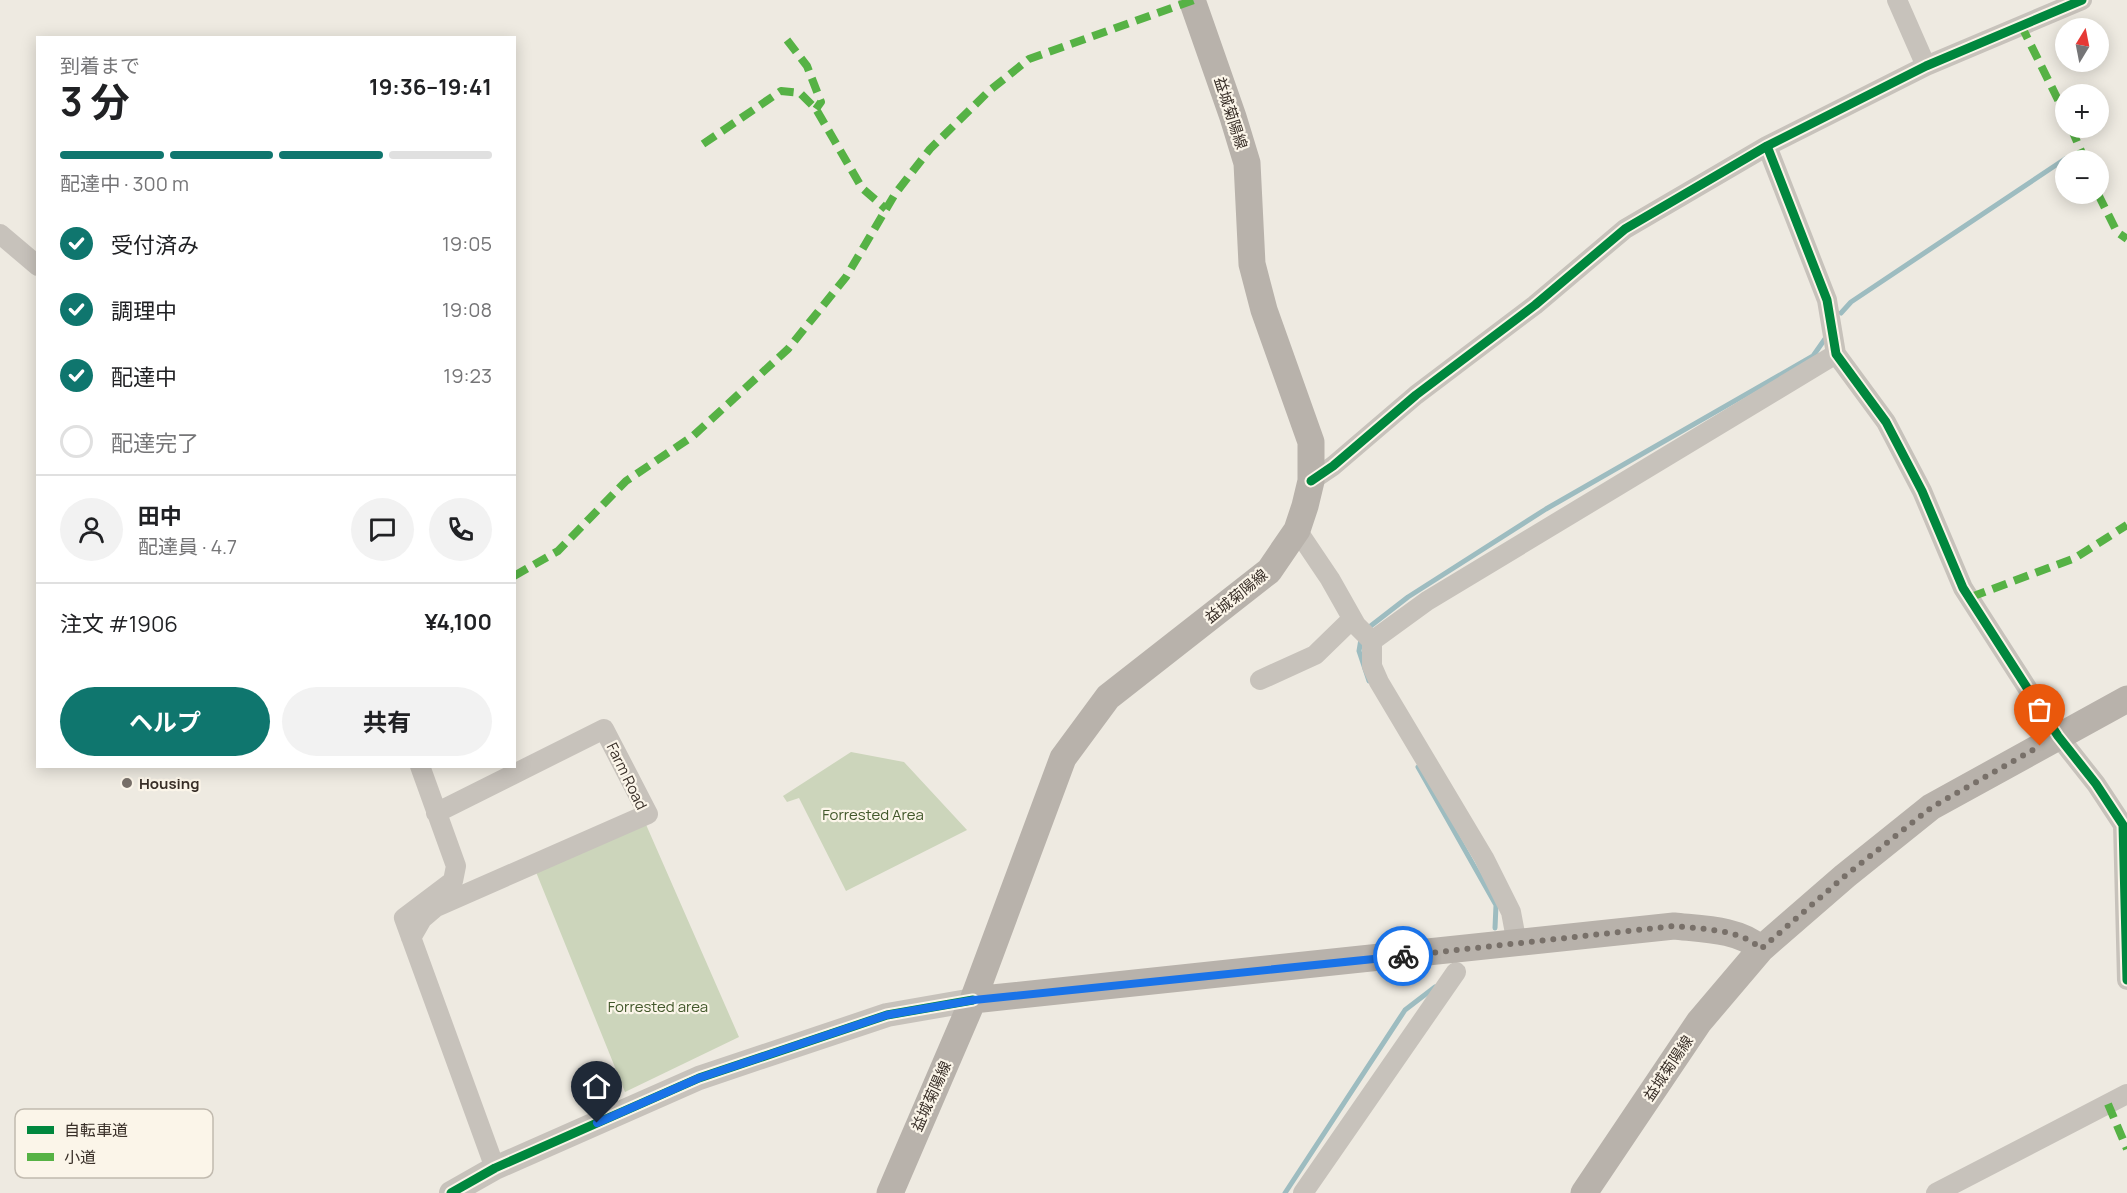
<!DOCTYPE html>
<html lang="ja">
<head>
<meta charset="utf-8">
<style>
  :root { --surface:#fff; --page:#f2f2f2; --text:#202124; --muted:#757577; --line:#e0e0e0; --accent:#0f766e }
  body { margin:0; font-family:Manrope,"Noto Sans JP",sans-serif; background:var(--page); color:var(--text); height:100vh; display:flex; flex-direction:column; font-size:22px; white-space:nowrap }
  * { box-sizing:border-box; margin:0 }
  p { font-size:20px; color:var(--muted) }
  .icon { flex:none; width:33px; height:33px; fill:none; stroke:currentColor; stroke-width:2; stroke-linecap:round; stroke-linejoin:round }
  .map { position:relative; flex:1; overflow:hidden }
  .side { position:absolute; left:36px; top:36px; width:480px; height:732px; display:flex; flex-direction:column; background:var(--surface); border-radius:0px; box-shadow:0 3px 15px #0003 }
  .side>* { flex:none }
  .needle { width:39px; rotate:10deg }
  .tools { position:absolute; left:2055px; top:18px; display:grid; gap:12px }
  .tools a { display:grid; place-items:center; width:54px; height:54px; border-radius:50%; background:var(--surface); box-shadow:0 3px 15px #0003; font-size:30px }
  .pin { position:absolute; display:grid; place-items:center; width:51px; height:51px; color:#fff; margin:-62px -26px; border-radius:50% 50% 50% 0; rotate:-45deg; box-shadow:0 0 6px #0007 }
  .pin .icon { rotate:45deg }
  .courier { position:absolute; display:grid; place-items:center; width:60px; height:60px; margin:-30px; border:4px solid #1a73e8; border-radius:50%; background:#fff; color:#222; box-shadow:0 2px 8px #0007 }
  .head em { font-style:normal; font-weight:700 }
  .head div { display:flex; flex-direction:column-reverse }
  .head { display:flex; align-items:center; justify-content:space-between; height:102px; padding:0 24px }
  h1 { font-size:39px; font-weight:700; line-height:45px }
  .bar { display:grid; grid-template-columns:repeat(4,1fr); gap:9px 6px; align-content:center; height:72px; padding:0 24px }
  .bar i { height:8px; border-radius:4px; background:var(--line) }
  .bar .active { background:var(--accent) }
  .bar p { grid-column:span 4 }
  .line { display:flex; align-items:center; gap:15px; padding:0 24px; border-top:2px solid var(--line) }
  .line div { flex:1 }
  .round { display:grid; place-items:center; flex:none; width:63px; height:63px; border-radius:32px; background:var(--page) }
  ol { padding:0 24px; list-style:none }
  li { display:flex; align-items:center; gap:18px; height:66px }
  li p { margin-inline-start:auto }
  li .icon { padding:6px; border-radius:50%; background:var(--accent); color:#fff; stroke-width:4 }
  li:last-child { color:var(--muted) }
  li i { width:33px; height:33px; border:3px solid var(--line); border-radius:50% }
  .primary-button { display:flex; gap:12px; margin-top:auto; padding:12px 24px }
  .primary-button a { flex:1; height:69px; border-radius:36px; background:var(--accent); color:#fff; font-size:24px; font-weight:700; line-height:69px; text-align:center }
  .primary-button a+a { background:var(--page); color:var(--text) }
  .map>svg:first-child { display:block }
</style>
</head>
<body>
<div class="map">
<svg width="2127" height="1193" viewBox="0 0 2127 1193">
  <rect width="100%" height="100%" fill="#eeeae1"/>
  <path fill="#ccd5bb" d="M851,752L904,762L967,830L846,891L799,798L787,802L783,796Z
    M644,820L739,1037L625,1092L536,872Z"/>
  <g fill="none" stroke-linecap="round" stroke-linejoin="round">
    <path stroke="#9dbcc0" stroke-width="5" d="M1841,313L1851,302L2065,159
      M1368,628L1408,597L1546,509L1813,356L1827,336
      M1361,639L1359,651L1369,681
      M1418,767L1496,905L1495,928
      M1285,1193L1405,1010L1435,987"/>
    <path stroke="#c7c2bb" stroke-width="20" d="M1897,0L1926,66
      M1767,146L1827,300L1836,354L1886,422L1922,491L1963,588L2058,736L2096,784L2123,825L2127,980
      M0,234L38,266
      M1311,481L1333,466L1416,395L1535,305L1625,229L1767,146L1926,66L2082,0
      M1297,530L1330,579L1356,625L1372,641V666L1379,682L1484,858L1511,912L1517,944
      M1372,641L1427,601L1836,354
      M1260,680L1315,655L1352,619
      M420,766L456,866L453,881L404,918L495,1168
      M411,938L422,919L436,907L648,814L604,729L436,813
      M1303,1193L1456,972
      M1936,1193L2127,1094"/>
    <path stroke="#c7c2bb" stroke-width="24" d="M451,1193L495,1168L699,1078L887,1015L973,1000"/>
    <path stroke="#b8b2ab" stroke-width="27" d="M973,1000L1674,926C1701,929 1740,929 1761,949
      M890,1193L973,1000L1063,758L1108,697L1269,571L1297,530L1305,506L1311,481V442L1264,310L1252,264L1247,163L1233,117L1192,0
      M1584,1193L1699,1022L1761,949L1845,876L1931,807L2127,699"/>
    <path stroke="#56b245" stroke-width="8" stroke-dasharray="15 8" stroke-linecap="butt" d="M2021,25L2066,116
      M787,40L807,66L821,102L816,109
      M2071,128L2085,160
      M703,144L781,91L800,93L816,109L862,188L886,209
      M2098,194L2117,232L2127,239
      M514,576L558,551L626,481L693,436L788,349L846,277L895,194L930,149L989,91L1029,59L1194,0
      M1971,597L2075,558L2127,525
      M2108,1104L2127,1149"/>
    <g stroke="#fbf5e9" stroke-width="13">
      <path id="cycleway" d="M1767,146L1827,300L1836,354L1886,422L1922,491L1963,588L2058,736L2096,784L2123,825L2127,980
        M1311,481L1333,466L1416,395L1535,305L1625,229L1767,146L1926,66L2082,0
        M451,1193L495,1168L699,1078L887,1015L973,1000"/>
    </g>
    <use href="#cycleway" stroke="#00873e" stroke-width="9"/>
  </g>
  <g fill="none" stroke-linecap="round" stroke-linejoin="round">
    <path stroke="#787069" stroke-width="6" stroke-dasharray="0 10.8" d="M1403,956L1674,926C1701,929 1741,929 1761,949L1845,876L1932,807L2040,746"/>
    <path stroke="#1a73e8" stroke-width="8" d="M597,1123L699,1078L887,1015L974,1000L1403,956"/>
  </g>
  <circle fill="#787069" stroke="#fbf5e9" stroke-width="2" cx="127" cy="783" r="6"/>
  <g text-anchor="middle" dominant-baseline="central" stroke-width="4.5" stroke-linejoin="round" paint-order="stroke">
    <g font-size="15" fill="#392f28" stroke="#fbf5e9">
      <text transform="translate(1231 113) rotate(72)">益城菊陽線</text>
      <text transform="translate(1236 596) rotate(-39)">益城菊陽線</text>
      <text transform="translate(627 776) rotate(64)">Farm Road</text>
      <text transform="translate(1668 1068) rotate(-56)">益城菊陽線</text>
      <text transform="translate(931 1096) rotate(-66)">益城菊陽線</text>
    </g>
    <g font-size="15" font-weight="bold" fill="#392f28" stroke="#fbf5e9" text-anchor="start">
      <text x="139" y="783">Housing</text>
    </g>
    <g font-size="15" fill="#42582b" stroke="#fbf5e9">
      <text x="873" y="814">Forrested Area</text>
      <text x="658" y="1006">Forrested area</text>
    </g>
  </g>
  <rect x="15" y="1109" width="198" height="69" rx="9" fill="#fbf5e9" stroke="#c1baaf" stroke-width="1.5"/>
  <rect x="27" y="1126" width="27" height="8" fill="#00873e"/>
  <rect x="27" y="1153" width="27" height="8" fill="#56b245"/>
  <g font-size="16" fill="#392f28">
    <text x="64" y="1136">自転車道</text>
    <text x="64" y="1163">小道</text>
  </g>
</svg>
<div class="tools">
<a><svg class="needle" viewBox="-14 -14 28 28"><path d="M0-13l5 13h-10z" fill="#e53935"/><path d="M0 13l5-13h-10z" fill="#757577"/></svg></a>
<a>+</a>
<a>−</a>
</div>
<div class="pin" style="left:2040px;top:746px;background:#ea580c"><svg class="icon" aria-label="bag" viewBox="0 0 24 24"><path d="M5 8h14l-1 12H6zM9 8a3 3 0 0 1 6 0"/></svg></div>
<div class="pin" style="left:597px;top:1123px;background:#1f2937"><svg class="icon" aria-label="home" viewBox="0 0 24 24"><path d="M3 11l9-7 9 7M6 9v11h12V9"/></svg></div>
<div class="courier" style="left:1403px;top:956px"><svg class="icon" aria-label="bike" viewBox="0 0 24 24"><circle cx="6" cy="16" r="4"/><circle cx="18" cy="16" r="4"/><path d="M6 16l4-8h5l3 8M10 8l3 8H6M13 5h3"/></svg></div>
<section class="side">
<div class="head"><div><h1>3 分</h1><p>到着まで</p></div><em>19:36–19:41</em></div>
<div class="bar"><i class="active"></i><i class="active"></i><i class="active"></i><i></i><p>配達中 · 300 m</p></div>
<ol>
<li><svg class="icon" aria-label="check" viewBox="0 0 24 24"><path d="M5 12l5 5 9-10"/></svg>受付済み<p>19:05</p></li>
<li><svg class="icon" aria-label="check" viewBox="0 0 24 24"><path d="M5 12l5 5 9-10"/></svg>調理中<p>19:08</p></li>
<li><svg class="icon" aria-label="check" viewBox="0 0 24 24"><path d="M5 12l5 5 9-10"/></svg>配達中<p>19:23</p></li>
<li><i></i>配達完了</li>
</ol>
<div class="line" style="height:108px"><a class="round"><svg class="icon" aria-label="person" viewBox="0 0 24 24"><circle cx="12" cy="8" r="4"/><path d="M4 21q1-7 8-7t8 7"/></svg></a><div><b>田中</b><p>配達員 · 4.7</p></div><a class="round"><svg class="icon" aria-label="chat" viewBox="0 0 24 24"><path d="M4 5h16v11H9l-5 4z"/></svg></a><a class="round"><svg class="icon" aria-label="phone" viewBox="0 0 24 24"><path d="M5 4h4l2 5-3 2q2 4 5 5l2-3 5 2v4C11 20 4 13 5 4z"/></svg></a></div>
<div class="line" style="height:78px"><div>注文 #1906</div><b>¥4,100</b></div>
<div class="primary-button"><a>ヘルプ</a><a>共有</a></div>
</section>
</div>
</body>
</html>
